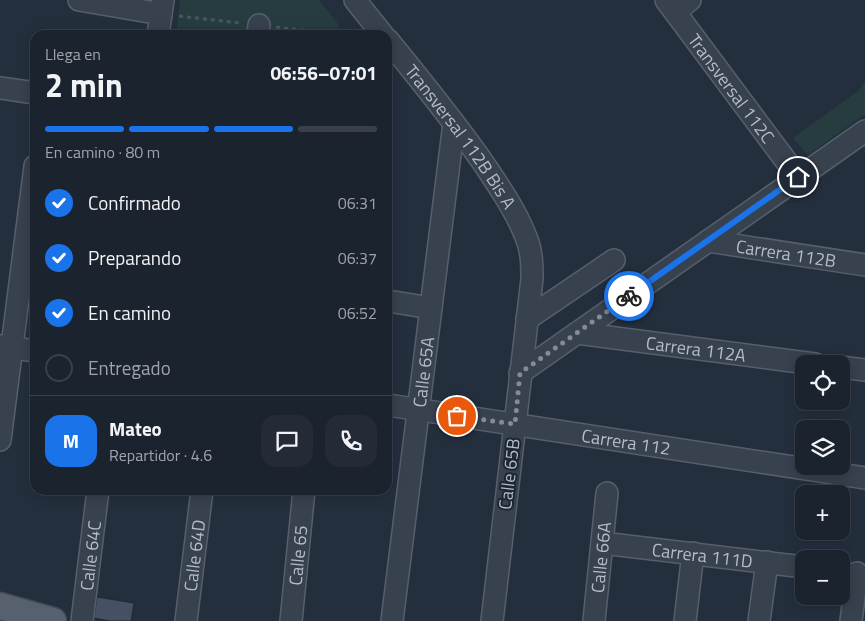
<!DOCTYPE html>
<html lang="es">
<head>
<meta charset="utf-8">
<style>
  :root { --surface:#1b232e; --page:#242b36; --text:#f1f3f6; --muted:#a0a4aa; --line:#39404a; --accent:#1a73e8 }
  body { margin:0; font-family:"Titillium Web",sans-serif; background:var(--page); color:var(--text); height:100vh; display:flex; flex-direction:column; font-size:19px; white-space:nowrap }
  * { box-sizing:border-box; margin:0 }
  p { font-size:16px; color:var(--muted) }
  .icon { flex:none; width:28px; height:28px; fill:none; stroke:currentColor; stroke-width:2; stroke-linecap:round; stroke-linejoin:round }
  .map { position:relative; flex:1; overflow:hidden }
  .details { position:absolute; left:30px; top:30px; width:362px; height:465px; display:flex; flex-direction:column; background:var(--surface); border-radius:15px; box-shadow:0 2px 12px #0003,0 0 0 1px var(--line) }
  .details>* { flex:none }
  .controls { position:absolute; left:795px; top:355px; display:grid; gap:10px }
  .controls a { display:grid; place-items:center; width:55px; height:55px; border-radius:10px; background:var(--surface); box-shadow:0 2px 12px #0003,0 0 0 1px var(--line); font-size:25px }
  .pin { position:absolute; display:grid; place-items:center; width:42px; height:42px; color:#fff; margin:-21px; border:2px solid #fff; border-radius:50%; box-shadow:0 1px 5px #0007 }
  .courier { position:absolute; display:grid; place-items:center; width:50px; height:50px; margin:-25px; border:4px solid #1a73e8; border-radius:50%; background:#fff; color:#222; box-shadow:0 1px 6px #0007 }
  .overview em { font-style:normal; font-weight:700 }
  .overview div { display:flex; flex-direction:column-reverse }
  .overview { display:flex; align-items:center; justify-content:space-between; height:85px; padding:0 15px }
  h1 { font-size:32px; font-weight:700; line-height:38px }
  .bar { display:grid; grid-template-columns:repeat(4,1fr); gap:8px 5px; align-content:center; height:60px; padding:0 15px }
  .bar i { height:6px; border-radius:4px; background:var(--line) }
  .bar .selected { background:var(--accent) }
  .bar p { grid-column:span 4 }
  .line { display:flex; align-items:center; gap:12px; padding:0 15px; border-top:1px solid var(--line) }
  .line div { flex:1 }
  .round { display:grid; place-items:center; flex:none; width:52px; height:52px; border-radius:15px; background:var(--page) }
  ol { padding:0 15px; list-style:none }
  li { display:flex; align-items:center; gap:15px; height:55px }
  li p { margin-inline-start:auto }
  li .icon { padding:5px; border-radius:50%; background:var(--accent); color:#fff; stroke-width:4 }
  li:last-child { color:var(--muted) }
  li i { width:28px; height:28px; border:2px solid var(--line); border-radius:50% }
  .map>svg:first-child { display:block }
</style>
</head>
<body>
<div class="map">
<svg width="865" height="621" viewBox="0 0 865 621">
  <rect width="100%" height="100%" fill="#242f3e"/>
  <path fill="#263c3f" d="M180,0H319L339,25L338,35H176Z
    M865,82V114L808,155L793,138L858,91Z"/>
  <path fill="#455162" stroke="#1f2835" d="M97,597L134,603L131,621H110L94,618Z"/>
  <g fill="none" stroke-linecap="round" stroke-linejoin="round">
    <g stroke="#565f6c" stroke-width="24">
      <g id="minor">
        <path d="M79,0L161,14"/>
        <path d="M355,0L383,35"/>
        <path id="s1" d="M666,0L798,177"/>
        <path d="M675,12L690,0"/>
        <path d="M158,35L163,0"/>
        <path d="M258,35L259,25"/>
        <path id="s2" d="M388,40C421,81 454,121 484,164C500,188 516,211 526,237C532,251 532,265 532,279L492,621"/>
        <path d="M0,88L35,93"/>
        <path id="s3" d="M708,241L865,265"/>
        <path d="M388,301L431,308"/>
        <path d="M527,319L614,260"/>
        <path id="s4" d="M577,333L815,364"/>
        <path d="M0,346L35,351"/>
        <path d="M841,367L865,370"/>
        <path d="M520,373L865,131"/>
        <path id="s5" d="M388,405L865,478"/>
        <path d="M0,440L35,166"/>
        <path id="s6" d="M602,543L804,567"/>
        <path id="s7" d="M82,621L98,490"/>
        <path id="s8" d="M186,621L202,490"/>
        <path id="s9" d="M291,621L304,490"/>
        <path id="s10" d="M392,621L454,123"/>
        <path id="s11" d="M594,621L607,493"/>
        <path d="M685,621L693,553"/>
        <path d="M759,621L767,562"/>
        <path d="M851,621L857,573"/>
      </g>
    </g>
    <g stroke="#414a57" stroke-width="29">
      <path id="major" d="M0,606L53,621"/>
    </g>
    <path stroke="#44595c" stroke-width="3" stroke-dasharray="4 4" stroke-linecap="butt" d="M179,16L240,23
      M276,27L345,35"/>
    <use href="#minor" stroke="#38414e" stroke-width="21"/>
    <use href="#major" stroke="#56606e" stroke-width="26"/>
  </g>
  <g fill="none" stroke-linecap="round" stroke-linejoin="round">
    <path stroke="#828b98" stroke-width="5" stroke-dasharray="0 9" d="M457,416L515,424L520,373L629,296"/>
    <path stroke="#1a73e8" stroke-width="6" d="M629,296L798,177"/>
  </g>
  <g text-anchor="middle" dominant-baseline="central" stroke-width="4" stroke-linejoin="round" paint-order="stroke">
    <g font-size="18" fill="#b4bcc9" stroke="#1d2633">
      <text stroke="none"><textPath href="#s1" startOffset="110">Transversal 112C</textPath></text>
      <text stroke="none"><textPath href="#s2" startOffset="121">Transversal 112B Bis A</textPath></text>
      <text stroke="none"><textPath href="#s3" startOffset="79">Carrera 112B</textPath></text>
      <text stroke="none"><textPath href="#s4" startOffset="120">Carrera 112A</textPath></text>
      <text stroke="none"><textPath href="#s10" startOffset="251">Calle 65A</textPath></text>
      <text stroke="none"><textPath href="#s5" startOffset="241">Carrera 112</textPath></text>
      <text transform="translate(509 474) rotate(-83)">Calle 65B</text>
      <text stroke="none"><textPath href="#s7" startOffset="66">Calle 64C</textPath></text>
      <text stroke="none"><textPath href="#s6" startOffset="101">Carrera 111D</textPath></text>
      <text stroke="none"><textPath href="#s8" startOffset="66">Calle 64D</textPath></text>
      <text stroke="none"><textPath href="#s9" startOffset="66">Calle 65</textPath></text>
      <text stroke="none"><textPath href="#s11" startOffset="64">Calle 66A</textPath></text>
    </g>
  </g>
</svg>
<div class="controls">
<a><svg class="icon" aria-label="locate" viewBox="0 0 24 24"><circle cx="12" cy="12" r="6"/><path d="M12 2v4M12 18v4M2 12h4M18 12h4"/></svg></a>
<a><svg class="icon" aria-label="layers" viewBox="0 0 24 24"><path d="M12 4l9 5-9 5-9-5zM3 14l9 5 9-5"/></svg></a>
<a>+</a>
<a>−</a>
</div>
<div class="pin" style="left:457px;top:416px;background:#ea580c"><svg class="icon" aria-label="bag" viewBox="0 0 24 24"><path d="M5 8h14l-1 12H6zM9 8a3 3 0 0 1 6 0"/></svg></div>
<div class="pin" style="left:798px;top:177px;background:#1f2937"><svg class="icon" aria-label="home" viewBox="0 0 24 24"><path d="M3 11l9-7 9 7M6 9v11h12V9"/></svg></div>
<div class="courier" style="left:629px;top:296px"><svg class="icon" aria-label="bike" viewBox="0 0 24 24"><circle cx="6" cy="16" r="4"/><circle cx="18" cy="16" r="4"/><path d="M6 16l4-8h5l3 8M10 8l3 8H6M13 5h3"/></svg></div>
<section class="details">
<div class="overview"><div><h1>2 min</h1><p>Llega en</p></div><em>06:56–07:01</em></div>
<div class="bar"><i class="selected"></i><i class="selected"></i><i class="selected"></i><i></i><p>En camino · 80 m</p></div>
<ol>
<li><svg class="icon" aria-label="check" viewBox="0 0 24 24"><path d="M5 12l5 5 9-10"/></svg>Confirmado<p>06:31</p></li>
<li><svg class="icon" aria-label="check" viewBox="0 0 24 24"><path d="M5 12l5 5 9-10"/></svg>Preparando<p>06:37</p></li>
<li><svg class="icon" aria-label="check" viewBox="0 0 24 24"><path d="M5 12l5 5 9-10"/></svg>En camino<p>06:52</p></li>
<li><i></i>Entregado</li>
</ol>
<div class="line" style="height:90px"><b class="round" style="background:var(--accent);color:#fff">M</b><div><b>Mateo</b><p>Repartidor · 4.6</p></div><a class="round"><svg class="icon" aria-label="chat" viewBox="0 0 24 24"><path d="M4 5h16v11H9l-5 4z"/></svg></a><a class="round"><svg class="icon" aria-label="phone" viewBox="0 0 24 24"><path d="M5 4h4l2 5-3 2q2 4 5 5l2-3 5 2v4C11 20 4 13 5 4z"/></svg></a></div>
</section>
</div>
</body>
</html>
